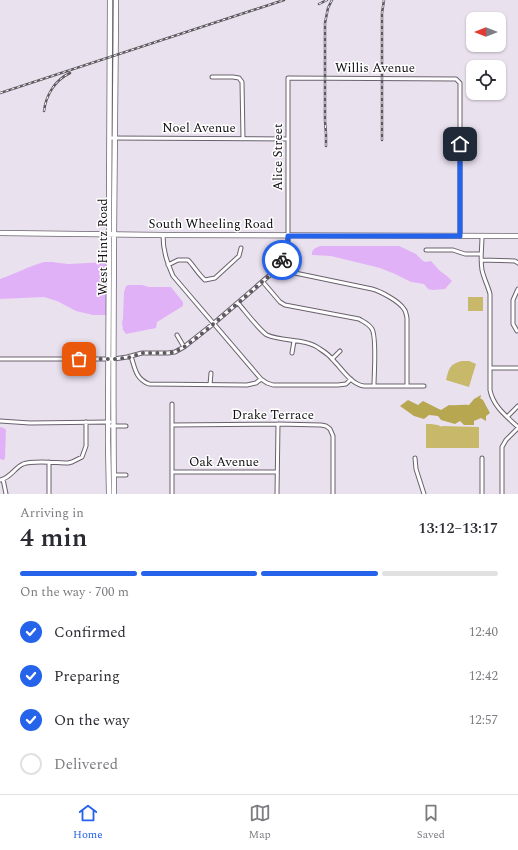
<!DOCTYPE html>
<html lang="en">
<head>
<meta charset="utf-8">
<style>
  :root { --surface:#fff; --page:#f2f2f3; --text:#2b2b33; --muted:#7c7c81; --line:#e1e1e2; --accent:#2563eb }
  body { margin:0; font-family:Spectral,serif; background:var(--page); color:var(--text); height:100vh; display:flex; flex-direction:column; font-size:15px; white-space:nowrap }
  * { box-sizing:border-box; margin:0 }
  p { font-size:13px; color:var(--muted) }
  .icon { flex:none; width:22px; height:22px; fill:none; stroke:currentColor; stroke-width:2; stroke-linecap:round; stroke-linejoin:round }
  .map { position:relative; height:494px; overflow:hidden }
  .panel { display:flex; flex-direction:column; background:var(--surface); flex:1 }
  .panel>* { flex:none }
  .needle { width:26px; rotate:270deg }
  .buttons { position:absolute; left:466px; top:12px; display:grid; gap:8px }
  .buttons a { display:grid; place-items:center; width:40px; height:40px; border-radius:8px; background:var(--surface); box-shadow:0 1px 3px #0004; font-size:20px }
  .pin { position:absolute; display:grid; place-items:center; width:34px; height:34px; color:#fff; margin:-17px; border-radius:8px; box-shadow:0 2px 6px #0006 }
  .courier { position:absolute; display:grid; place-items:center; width:40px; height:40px; margin:-20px; border:3px solid #2563eb; border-radius:50%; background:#fff; color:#222; box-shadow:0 1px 5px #0007 }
  .head em { font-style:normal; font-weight:600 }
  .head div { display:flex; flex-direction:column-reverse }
  .head { display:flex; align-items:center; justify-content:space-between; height:68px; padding:0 20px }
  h1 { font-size:26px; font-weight:600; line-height:30px }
  .bar { display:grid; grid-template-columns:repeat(4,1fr); gap:6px 4px; align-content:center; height:48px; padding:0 20px }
  .bar i { height:5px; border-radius:3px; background:var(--line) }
  .bar .current { background:var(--accent) }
  .bar p { grid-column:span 4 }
  ol { padding:0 20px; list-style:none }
  li { display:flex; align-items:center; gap:12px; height:44px }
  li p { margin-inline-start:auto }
  li .icon { padding:4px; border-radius:50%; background:var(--accent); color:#fff; stroke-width:4 }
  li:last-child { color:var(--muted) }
  li i { width:22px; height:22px; border:2px solid var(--line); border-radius:50% }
  .dock { display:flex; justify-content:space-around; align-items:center; height:56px; border-top:1px solid var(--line); background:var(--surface); font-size:11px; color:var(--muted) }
  .dock a { display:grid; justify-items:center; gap:2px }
  .dock .current { color:var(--accent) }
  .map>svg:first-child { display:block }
</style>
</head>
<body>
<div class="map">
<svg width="518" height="494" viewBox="0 0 518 494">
  <rect width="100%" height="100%" fill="#eae1ef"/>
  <path fill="#c7b86a" d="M468,297H483V311H468Z
    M462,361H469L476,364L469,387L446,380C449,369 449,364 462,361Z
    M426,424C432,424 437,424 442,427V426L479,427V448H426Z"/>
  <path fill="#b7a751" d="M481,395V396L480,398L483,400L490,413L486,416V421L481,418L474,421V425H464L460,421L455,424L441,420L438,416L429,415L424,419L414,416L400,406L408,400L418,405L423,401L441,410L449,405C456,406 462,404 469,405L474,399Z"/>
  <path fill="#e1b1f7" d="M321,246H399L416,254L422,260L425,262L431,261L440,271L447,276L452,281L445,289L432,290L428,289L424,284L411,282L395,274L380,268L331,256L312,255C311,250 316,247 321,246Z
    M44,262H52L68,264L107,262L106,315H93L76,311L57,301L44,297L0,299V279C15,274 29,266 44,262Z
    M129,285H142L149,287H171L183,302V306L157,322L156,328L126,334L123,330L122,322L123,319L124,292L126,286Z
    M0,427L4,428L6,430L5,458L4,460L0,459Z"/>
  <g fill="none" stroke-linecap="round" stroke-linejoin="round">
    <g stroke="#6a626d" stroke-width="5">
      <path id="minor" d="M212,77H233L239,78L242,82L243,139
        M110,138L288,139
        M163,235C163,251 167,262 173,276L261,379L267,383L273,385H338L346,384L351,379
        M482,236C482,247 480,259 482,270C484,279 488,286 490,294V390C493,406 506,416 518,427
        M426,250H453L465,254H481
        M481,260L515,261L518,263
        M279,264L295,273L372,289C380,291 399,301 404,309C406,311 406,314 407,318V386
        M168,265L178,260H188C194,266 198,274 205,280L215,278L239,256L241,248
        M263,282L280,302L285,305L359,319C364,322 369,324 372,329C377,338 374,373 374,386
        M238,303C245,311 260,331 267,335C283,342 306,338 320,349C325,352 330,356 334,361C342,369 351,384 364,386H424
        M517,331L513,324V300L518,289
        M177,335L184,347
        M292,353L294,341
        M131,356C135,369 136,379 149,384L247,385L256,383L261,379
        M0,359H114L127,357L142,353H168L175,352L184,347L213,324L271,274C279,266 285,257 288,246V78L456,79L460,83V236
        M332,359L340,351
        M490,368H518
        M210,385L211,373
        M507,417L518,406
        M0,421L30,423L110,422
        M172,425L278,424L321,425L326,426L330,429L333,436V494
        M109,426H126
        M415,458L416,469L424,494
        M172,472H277
        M114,475H126
        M3,479L6,494
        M0,480C11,478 14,468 23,464C33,460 57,463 68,463L72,462L82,457L86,446V422
        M49,494V462
        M172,494V404
        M277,494L278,424
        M482,494V458
        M502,494V447L506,440L518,428"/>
    </g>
    <g stroke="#6a626d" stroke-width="6">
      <path id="secondary" d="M0,233L163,235L518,236
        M109,494L108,441L110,0
        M114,494C112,329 115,165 116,0"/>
    </g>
    <use href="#minor" stroke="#fff" stroke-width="3"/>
    <use href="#secondary" stroke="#fff" stroke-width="4.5"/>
    <g stroke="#5e5960" stroke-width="2.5">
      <path id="rail" d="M319,4L327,0
        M0,93L284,0
        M44,111C46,95 55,80 70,73
        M382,140V13L384,0
        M326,146V134L325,121V23L328,8L332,0"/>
    </g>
    <use href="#rail" stroke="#fff" stroke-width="1" stroke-dasharray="3" stroke-linecap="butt"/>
  </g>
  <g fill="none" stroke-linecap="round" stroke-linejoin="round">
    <path stroke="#5d585f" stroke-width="4" stroke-dasharray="0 7.2" d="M79,359H114L127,358L142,353H168L175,352L184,347L204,332L238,303L271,274L276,268L282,260"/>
    <path stroke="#2563eb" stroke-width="5" d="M282,260C287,252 288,245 288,236H460V144"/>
  </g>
  <g text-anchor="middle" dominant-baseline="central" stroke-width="3" stroke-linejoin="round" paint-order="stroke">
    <g font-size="13" fill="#110e12" stroke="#fff">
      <text x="375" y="68">Willis Avenue</text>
      <text x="199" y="128">Noel Avenue</text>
      <text transform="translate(278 157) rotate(-90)">Alice Street</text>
      <text x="211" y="224">South Wheeling Road</text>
      <text transform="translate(103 247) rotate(-90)">West Hintz Road</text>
      <text x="273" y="415">Drake Terrace</text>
      <text x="224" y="462">Oak Avenue</text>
    </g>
  </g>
</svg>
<div class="buttons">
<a><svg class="needle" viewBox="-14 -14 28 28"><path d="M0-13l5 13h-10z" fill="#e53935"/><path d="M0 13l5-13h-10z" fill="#7c7c81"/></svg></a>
<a><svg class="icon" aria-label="locate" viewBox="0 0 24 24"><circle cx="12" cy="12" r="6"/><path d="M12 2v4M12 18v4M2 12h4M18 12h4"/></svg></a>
</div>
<div class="pin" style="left:79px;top:359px;background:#ea580c"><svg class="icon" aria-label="bag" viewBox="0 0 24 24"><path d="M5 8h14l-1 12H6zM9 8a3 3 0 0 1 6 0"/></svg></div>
<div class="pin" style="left:460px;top:144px;background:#1f2937"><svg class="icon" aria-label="home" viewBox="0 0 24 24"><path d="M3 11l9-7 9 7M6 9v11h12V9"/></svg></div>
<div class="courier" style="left:282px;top:260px"><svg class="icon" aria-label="bike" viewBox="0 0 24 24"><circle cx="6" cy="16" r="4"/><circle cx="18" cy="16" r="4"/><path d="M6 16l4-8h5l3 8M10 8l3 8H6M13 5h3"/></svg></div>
</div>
<section class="panel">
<div class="head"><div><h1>4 min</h1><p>Arriving in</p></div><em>13:12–13:17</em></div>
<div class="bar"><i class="current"></i><i class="current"></i><i class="current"></i><i></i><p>On the way · 700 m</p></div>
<ol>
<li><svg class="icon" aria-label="check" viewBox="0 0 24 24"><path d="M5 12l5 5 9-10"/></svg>Confirmed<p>12:40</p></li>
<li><svg class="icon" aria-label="check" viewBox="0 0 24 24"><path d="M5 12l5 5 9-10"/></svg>Preparing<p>12:42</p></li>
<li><svg class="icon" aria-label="check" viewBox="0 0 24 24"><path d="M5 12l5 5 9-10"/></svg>On the way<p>12:57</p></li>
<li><i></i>Delivered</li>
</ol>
</section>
<nav class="dock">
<a class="current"><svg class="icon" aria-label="home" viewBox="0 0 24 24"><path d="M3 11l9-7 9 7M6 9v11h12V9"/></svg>Home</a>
<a><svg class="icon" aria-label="map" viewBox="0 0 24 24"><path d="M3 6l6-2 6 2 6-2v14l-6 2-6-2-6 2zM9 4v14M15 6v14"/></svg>Map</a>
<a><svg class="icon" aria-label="saved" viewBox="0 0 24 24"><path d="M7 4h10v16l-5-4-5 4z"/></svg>Saved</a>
</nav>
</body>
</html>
